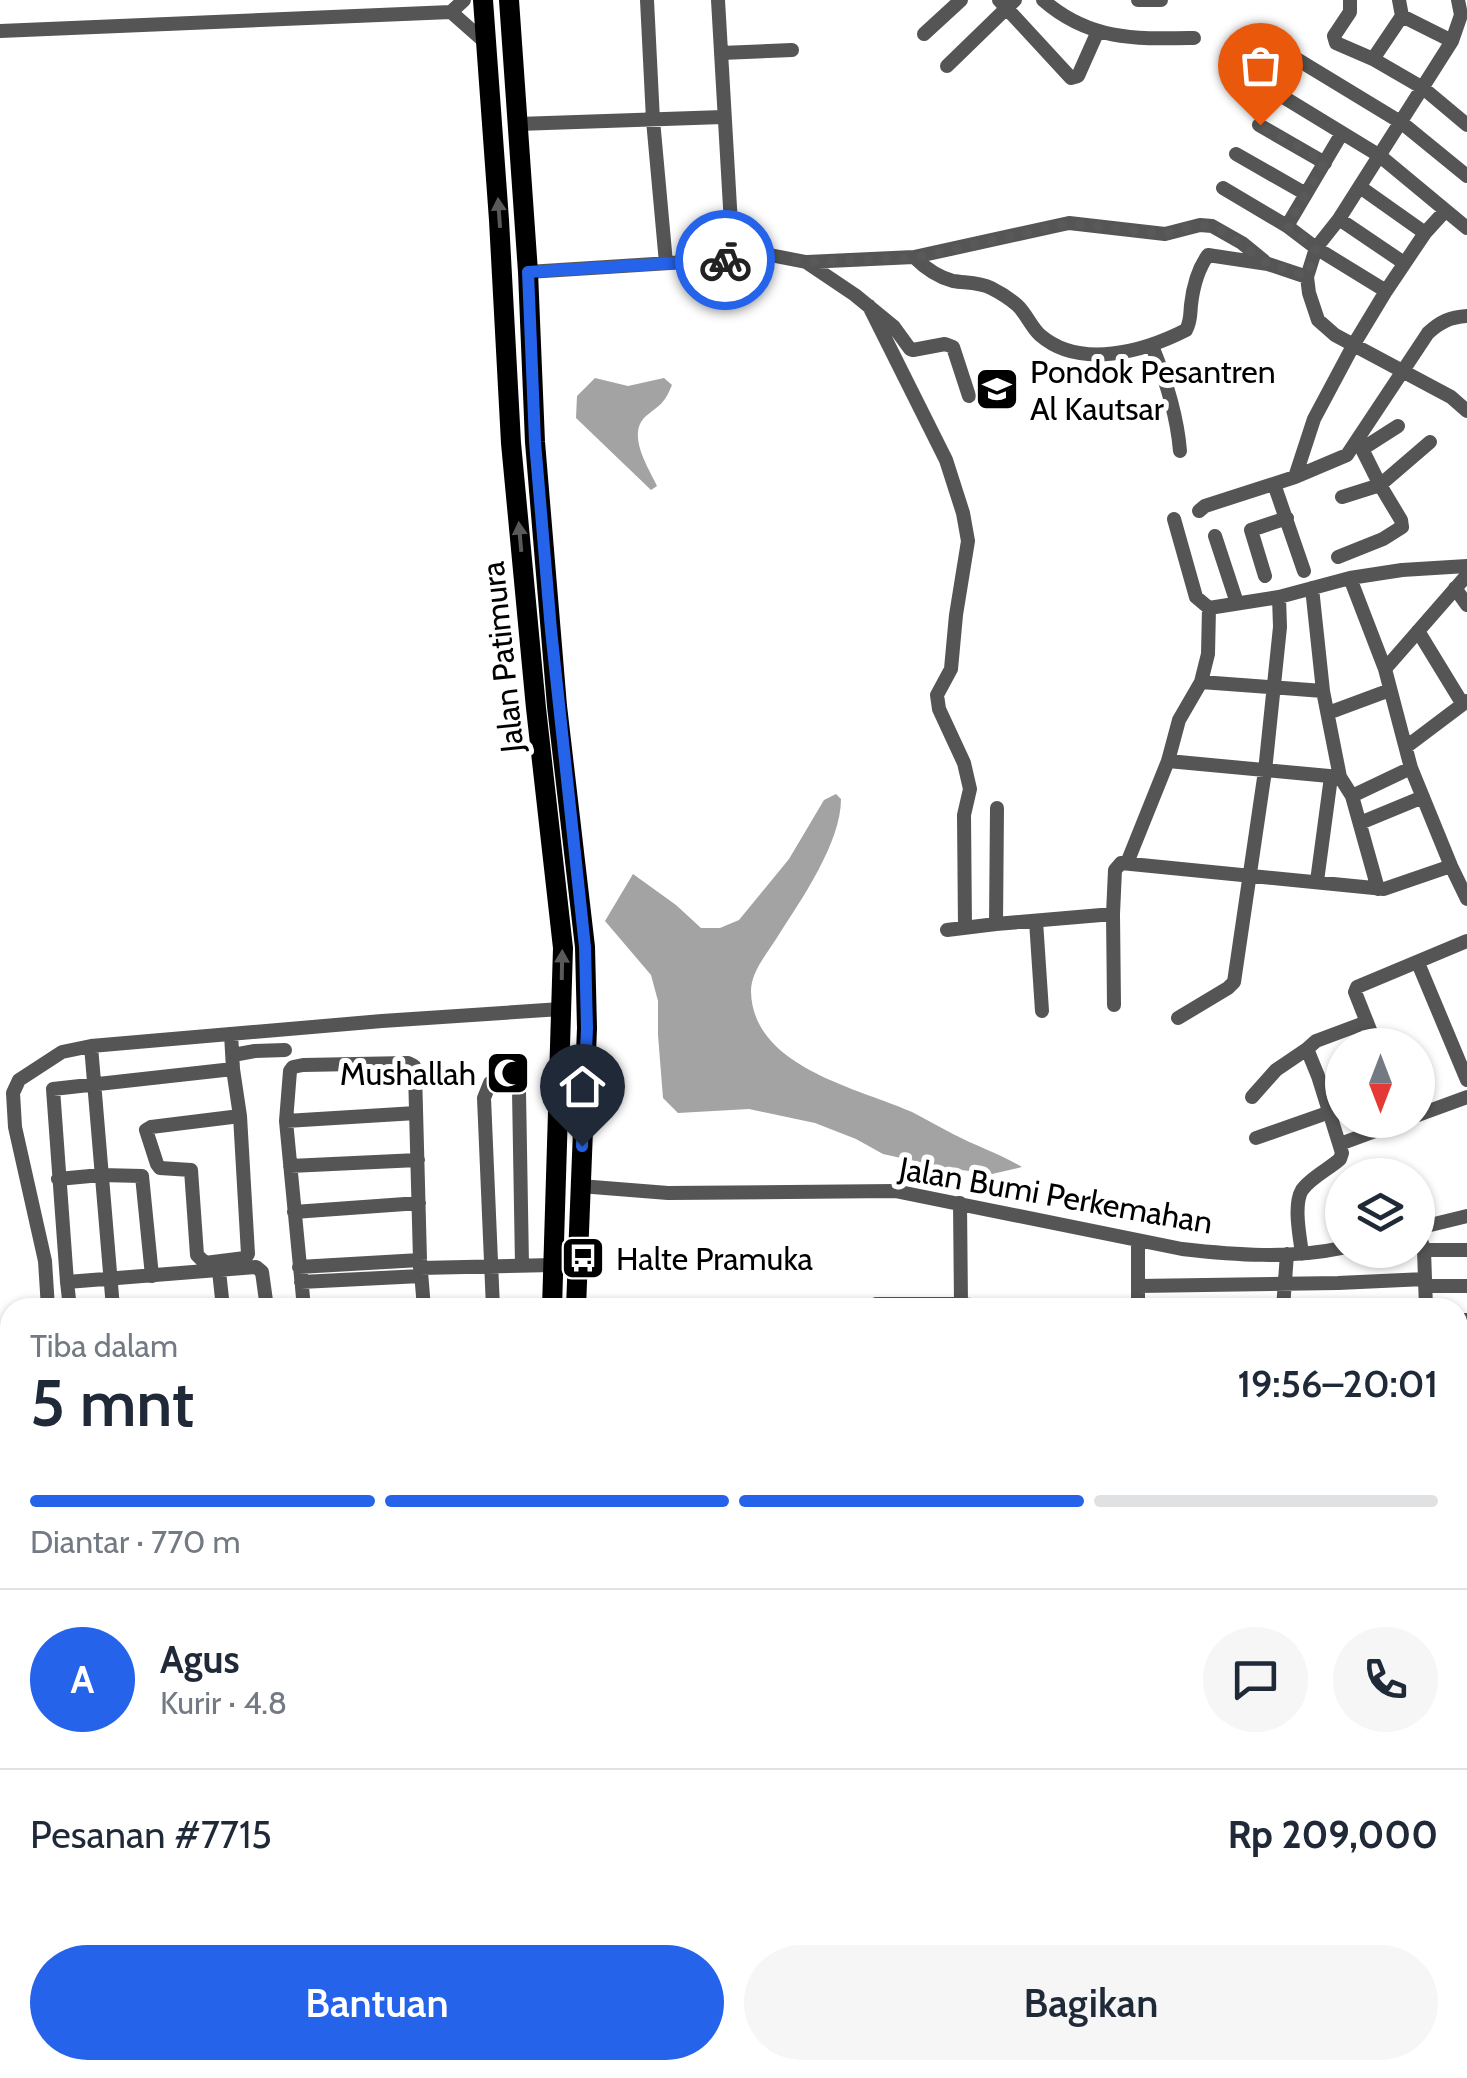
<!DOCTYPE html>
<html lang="id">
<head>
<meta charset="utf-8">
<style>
  :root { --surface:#fff; --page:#f6f6f7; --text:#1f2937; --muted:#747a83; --line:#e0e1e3; --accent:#2563eb }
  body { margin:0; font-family:Cabin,sans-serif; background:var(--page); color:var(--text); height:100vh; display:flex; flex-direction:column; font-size:38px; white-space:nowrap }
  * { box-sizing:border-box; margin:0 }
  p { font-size:32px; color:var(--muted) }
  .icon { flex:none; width:55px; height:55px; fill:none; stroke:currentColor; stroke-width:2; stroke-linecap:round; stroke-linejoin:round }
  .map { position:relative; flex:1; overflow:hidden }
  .details { position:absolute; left:0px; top:1298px; width:1468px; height:782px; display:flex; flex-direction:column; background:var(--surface); border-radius:30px 30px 0 0; box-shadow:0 2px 8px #0004 }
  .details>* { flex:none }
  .needle { width:65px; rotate:180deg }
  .buttons { position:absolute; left:1325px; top:1028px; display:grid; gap:20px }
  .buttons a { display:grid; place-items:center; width:110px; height:110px; border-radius:50%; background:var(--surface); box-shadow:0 2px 8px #0004; font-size:50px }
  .pin { position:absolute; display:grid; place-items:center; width:85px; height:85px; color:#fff; margin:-102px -42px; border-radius:50% 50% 50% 0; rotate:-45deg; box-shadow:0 0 10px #0007 }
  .pin .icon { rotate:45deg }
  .courier { position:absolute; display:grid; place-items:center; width:100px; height:100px; margin:-50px; border:8px solid #2563eb; border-radius:50%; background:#fff; color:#222; box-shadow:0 2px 12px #0007 }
  .headline em { font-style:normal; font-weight:600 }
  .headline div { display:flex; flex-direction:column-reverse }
  .headline { display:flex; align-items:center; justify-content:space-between; height:170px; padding:0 30px }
  h1 { font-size:65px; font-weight:600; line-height:75px }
  .bar { display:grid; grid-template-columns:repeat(4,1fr); gap:15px 10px; align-content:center; height:120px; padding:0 30px }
  .bar i { height:12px; border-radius:8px; background:var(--line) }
  .bar .current { background:var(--accent) }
  .bar p { grid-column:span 4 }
  .line { display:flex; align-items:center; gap:25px; padding:0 30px; border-top:2px solid var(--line) }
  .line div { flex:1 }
  .round { display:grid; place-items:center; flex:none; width:105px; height:105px; border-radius:52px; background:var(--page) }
  .primary-button { display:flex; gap:20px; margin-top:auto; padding:20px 30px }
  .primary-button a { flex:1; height:115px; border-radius:60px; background:var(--accent); color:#fff; font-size:40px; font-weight:600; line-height:115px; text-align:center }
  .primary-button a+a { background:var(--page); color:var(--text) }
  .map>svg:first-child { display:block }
</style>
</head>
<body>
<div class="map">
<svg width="1467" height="2078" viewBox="0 0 1467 2078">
  <rect width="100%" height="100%" fill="#fff"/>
  <path fill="#a3a3a3" d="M595,378L628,386L664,378L672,385C664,404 661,404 646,416C626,434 648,467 657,486L651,490L576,418L577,396Z
    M836,794L841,799C841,843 801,900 778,936C768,952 751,972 751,991C752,1067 858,1088 912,1112C926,1119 939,1127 953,1134C976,1146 1000,1154 1022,1167L992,1174L946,1168L883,1154L856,1139L815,1123L749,1109L678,1113L663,1098L658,1035V1001L651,975L605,921L633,874L676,905L701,928H720L739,920L789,859L824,800Z"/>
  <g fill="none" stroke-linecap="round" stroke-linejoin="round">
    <path stroke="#555" stroke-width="14" d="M647,0L653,120L666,263
      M718,0L733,259
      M999,0L1071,78L1078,76L1098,31
      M1043,0C1090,41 1136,39 1194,38
      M1138,0H1161
      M1350,0V12L1334,36L1336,43L1373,59L1423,88L1467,125
      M1399,0L1402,16L1452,41
      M1458,0L1461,15L1452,41L1339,219L1316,248L1307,277L1309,293L1318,320L1335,335L1451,397L1467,411
      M451,12L485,42
      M0,31L451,12L464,0
      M924,34L961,0
      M1267,41L1402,123L1467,176
      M721,53L792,50
      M1373,59L1402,16
      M947,66L1015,0
      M1280,95L1380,156L1467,228
      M518,124L723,117
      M1259,125L1325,163
      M1236,154L1306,194
      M1360,187L1425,233
      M1223,188L1287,226L1316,248L1386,291L1425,233L1445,211
      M1339,219L1404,263
      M1287,226L1342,133
      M914,257C925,268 938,277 953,281C966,283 979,282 991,288C999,292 1010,299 1017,305C1026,313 1031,327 1040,335C1080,370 1145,351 1186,330C1191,321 1190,315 1191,305C1193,287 1198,269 1208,255L1268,264L1307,277
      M807,262L914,257L1069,223L1165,234L1200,225L1212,226L1242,243L1264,261
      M528,272L733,259L770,255L806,262L855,295L894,327L910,349L913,350L945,344L953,347L969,396
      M869,306L946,460L963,513L968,541L956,615L951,669L937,695L939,709L964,763L970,789L964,815L965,928
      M1152,346C1166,380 1177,414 1180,451
      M1357,442L1362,449L1398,426
      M1295,477L1314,419L1354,344L1386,291
      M1274,484L1304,571
      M1342,497L1380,485L1430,442
      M1199,511L1205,506L1295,477L1347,455L1428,333C1440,322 1450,317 1467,316
      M1174,519L1196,597L1209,608
      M1215,536L1237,603
      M1338,557L1383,539L1402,527L1401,520L1380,485L1362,449
      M1467,575L1385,669L1411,768L1451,866L1467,899
      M1265,576L1251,530L1287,518
      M1350,578L1385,669
      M1312,588L1323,691L1340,777L1352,796L1378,889
      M1455,588L1467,605
      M1418,631L1462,703
      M1201,682L1323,691
      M1328,713L1390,690
      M1406,747L1467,701
      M1168,761L1340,777
      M1352,796L1411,768
      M1360,823L1423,797
      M1127,863L1168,761L1179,720L1201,682L1208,654L1209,608L1279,597L1350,578L1402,570L1467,566
      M1317,881L1331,777
      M1113,914L1114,1005
      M1036,921L1042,1011
      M996,924L997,808
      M947,930L996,924L1113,914L1115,870L1121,863L1384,889L1451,866
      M1418,963L1467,1080
      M1178,1018L1228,988L1234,982L1265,771L1280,627L1279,597
      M231,1034L233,1069L240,1116L248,1254L245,1258L205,1263L197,1255L191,1170L160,1168L157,1164L146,1130L151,1127L240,1116
      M1376,1045L1355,992L1357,987L1467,941
      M91,1046L113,1308
      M1307,1049L1316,1041L1367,1022
      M233,1055L255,1051L285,1050
      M1252,1097L1276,1070L1307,1049L1318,1076L1342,1153L1340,1159C1329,1169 1310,1178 1302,1190C1293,1205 1300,1237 1302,1254
      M1418,1115L1467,1097
      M286,1121L416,1113
      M1256,1138L1330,1112
      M1340,1144L1405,1120
      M290,1166L418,1160
      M58,1179L101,1175L142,1176L152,1276
      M580,1186L668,1193L895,1191L1182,1249C1235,1255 1290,1259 1342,1248
      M960,1203L961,1304
      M294,1212L419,1203
      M1418,1228L1467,1216
      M1418,1230L1424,1250L1426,1308
      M1424,1250H1467
      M299,1267L420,1260
      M420,1268L553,1265
      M219,1271L223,1308
      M67,1282L53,1089L233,1069
      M301,1282L421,1276
      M1138,1286L1338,1283L1425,1279
      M1425,1286H1467
      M48,1308L45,1261L15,1127L13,1093L19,1080L62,1052L91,1046L382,1021L561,1009
      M70,1308L67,1282L256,1267L262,1272L267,1308
      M304,1308L286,1121L290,1071L293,1067L303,1065L408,1063L414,1066L415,1072L420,1260L424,1308
      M493,1308L484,1098L490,1083L510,1082L519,1091L522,1265
      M868,1308L876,1304H961L999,1308
      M1138,1308V1241
      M1283,1308L1287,1254
      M1458,1320H1467
      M1458,1353H1467
      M1458,1389L1467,1388
      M1458,1432H1467
      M1458,1468H1467
      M1458,1503H1467
      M0,1516L10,1513
      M1458,1538H1467
      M1458,1574H1467
      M1458,1611H1467
      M0,1618H10
      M1458,1646H1467
      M1458,1680H1467
      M1458,1716H1467
      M1458,1788H1467
      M1458,1823H1467
      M1458,1860H1467
      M1458,1895H1467
      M1458,1930H1467
      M1458,1965H1467
      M1458,2002H1467
      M1458,2039H1467
      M0,2048H10
      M1310,2074L1467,2073"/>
    <path stroke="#000" stroke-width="20" d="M483,0L499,220L511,443L536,708L563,948L552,1308
      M509,0L528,272L535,442L557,706L585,947L587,1028L576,1308
      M811,2070L812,2078
      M839,2070V2078"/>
  </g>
  <defs><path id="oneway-solid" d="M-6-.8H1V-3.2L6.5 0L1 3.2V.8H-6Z" transform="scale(2.5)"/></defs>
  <g fill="#595959">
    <use href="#oneway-solid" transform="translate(499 213) rotate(-94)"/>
    <use href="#oneway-solid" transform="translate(520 537) rotate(-95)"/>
    <use href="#oneway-solid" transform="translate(562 965) rotate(-89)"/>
  </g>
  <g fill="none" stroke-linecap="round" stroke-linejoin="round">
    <path stroke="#595959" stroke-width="10" stroke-dasharray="0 18" d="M725,260L770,255L806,262L914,258L1069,223L1164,234L1200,225L1221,230L1268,264L1307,276L1316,248L1287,226L1325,162L1260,125"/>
    <path stroke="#2563eb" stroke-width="12" d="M582,1146L587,1028L585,947L551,630L535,442L528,272L725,260"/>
  </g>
  <defs>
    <g id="university-square" transform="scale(2.25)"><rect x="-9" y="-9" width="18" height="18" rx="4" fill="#000" stroke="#fff"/><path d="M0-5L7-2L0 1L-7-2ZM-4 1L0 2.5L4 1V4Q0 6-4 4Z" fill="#fff"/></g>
    <g id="mosque-square" transform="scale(2.25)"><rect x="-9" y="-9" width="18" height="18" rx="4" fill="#000" stroke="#fff"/><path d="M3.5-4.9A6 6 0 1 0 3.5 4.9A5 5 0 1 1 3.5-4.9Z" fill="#fff"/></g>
    <g id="bus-square" transform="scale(2.25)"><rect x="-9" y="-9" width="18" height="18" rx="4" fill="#000" stroke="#fff"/><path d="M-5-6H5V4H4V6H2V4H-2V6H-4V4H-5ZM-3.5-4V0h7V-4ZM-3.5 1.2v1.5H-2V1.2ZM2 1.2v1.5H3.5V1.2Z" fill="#fff"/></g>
  </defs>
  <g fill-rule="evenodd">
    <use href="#university-square" x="997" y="389"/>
    <use href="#mosque-square" x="508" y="1073"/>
    <use href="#bus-square" x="583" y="1258"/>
  </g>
  <g text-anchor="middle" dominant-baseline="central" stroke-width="10" stroke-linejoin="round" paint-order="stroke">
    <g font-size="32" fill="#000" stroke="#fff" text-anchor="start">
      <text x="1030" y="371">Pondok Pesantren<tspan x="1030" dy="37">Al Kautsar</tspan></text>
      <text x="476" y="1073" text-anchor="end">Mushallah</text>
      <text x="616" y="1258">Halte Pramuka</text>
    </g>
    <g font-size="32" fill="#000" stroke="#fff">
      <text transform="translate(502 657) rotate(-96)">Jalan Patimura</text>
      <text transform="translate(1056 1195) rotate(10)">Jalan Bumi Perkemahan</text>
    </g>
  </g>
</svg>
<div class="buttons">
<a><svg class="needle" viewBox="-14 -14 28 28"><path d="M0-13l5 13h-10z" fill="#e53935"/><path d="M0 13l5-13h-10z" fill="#747a83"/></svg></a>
<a><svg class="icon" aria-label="layers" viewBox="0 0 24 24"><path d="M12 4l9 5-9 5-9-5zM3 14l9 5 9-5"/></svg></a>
</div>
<div class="pin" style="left:1260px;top:125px;background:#ea580c"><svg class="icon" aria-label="bag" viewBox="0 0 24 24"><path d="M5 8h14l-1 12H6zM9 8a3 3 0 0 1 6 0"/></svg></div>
<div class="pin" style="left:582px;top:1146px;background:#1f2937"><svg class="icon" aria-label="home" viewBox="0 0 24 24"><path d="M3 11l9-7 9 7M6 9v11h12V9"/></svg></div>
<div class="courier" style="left:725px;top:260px"><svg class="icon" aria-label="bike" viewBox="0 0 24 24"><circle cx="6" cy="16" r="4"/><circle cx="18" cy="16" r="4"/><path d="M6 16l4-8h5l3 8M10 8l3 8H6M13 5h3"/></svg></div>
<section class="details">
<div class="headline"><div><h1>5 mnt</h1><p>Tiba dalam</p></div><em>19:56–20:01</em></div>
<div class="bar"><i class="current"></i><i class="current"></i><i class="current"></i><i></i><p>Diantar · 770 m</p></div>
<div class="line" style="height:180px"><b class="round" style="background:var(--accent);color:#fff">A</b><div><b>Agus</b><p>Kurir · 4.8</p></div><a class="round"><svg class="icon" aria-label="chat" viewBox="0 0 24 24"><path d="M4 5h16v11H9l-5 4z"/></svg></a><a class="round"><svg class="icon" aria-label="phone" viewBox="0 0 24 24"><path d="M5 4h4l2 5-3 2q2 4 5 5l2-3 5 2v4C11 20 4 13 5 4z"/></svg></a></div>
<div class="line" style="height:130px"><div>Pesanan #7715</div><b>Rp 209,000</b></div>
<div class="primary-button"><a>Bantuan</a><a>Bagikan</a></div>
</section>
</div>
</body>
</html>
